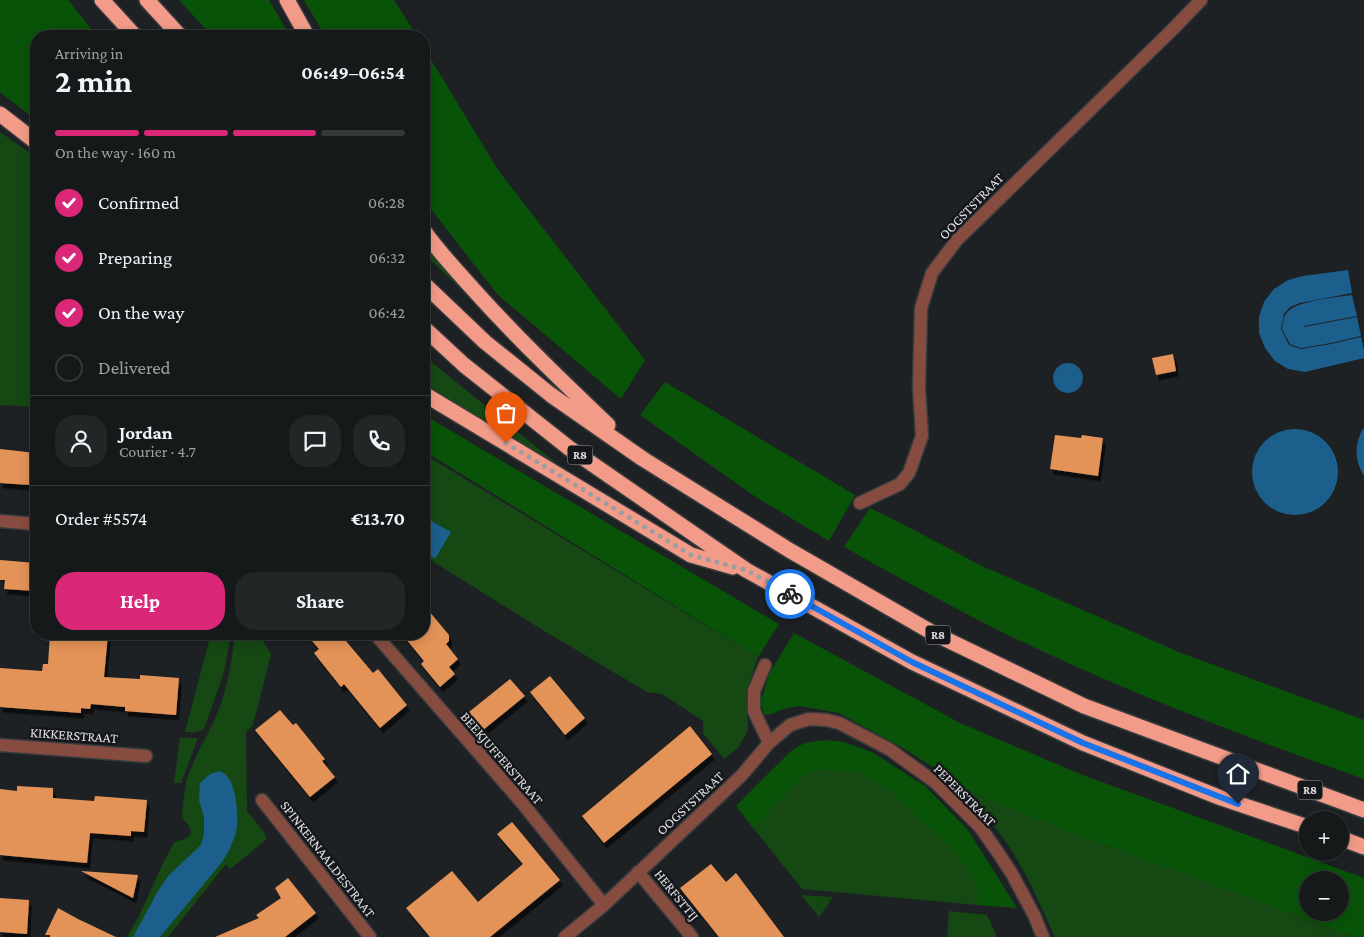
<!DOCTYPE html>
<html lang="en">
<head>
<meta charset="utf-8">
<style>
  :root { --surface:#16191a; --page:#232627; --text:#f1f3f6; --muted:#9ea0a2; --line:#353839; --accent:#db2777 }
  body { margin:0; font-family:"Crimson Pro",serif; background:var(--page); color:var(--text); height:100vh; display:flex; flex-direction:column; font-size:19px; white-space:nowrap }
  * { box-sizing:border-box; margin:0 }
  p { font-size:16px; color:var(--muted) }
  .icon { flex:none; width:28px; height:28px; fill:none; stroke:currentColor; stroke-width:2; stroke-linecap:round; stroke-linejoin:round }
  .map { position:relative; flex:1; overflow:hidden }
  .panel { position:absolute; left:30px; top:30px; width:400px; height:610px; display:flex; flex-direction:column; background:var(--surface); border-radius:20px; box-shadow:0 2px 12px #0003,0 0 0 1px var(--line) }
  .panel>* { flex:none }
  .buttons { position:absolute; left:1299px; top:811px; display:grid; gap:10px }
  .buttons a { display:grid; place-items:center; width:50px; height:50px; border-radius:50%; background:var(--surface); box-shadow:0 2px 12px #0003,0 0 0 1px var(--line); font-size:25px }
  .pin { position:absolute; display:grid; place-items:center; width:42px; height:42px; color:#fff; margin:-51px -21px; border-radius:50% 50% 50% 0; rotate:-45deg; box-shadow:0 0 5px #0007 }
  .pin .icon { rotate:45deg }
  .courier { position:absolute; display:grid; place-items:center; width:50px; height:50px; margin:-25px; border:4px solid #1a73e8; border-radius:50%; background:#fff; color:#222; box-shadow:0 1px 6px #0007 }
  .summary em { font-style:normal; font-weight:700 }
  .summary div { display:flex; flex-direction:column-reverse }
  .summary { display:flex; align-items:center; justify-content:space-between; height:85px; padding:0 25px }
  h1 { font-size:32px; font-weight:700; line-height:38px }
  .bar { display:grid; grid-template-columns:repeat(4,1fr); gap:8px 5px; align-content:center; height:60px; padding:0 25px }
  .bar i { height:6px; border-radius:4px; background:var(--line) }
  .bar .current { background:var(--accent) }
  .bar p { grid-column:span 4 }
  .line { display:flex; align-items:center; gap:12px; padding:0 25px; border-top:1px solid var(--line) }
  .line div { flex:1 }
  .round { display:grid; place-items:center; flex:none; width:52px; height:52px; border-radius:20px; background:var(--page) }
  ol { padding:0 25px; list-style:none }
  li { display:flex; align-items:center; gap:15px; height:55px }
  li p { margin-inline-start:auto }
  li .icon { padding:5px; border-radius:50%; background:var(--accent); color:#fff; stroke-width:4 }
  li:last-child { color:var(--muted) }
  li i { width:28px; height:28px; border:2px solid var(--line); border-radius:50% }
  .button { display:flex; gap:10px; margin-top:auto; padding:10px 25px }
  .button a { flex:1; height:58px; border-radius:20px; background:var(--accent); color:#fff; font-size:20px; font-weight:700; line-height:58px; text-align:center }
  .button a+a { background:var(--page); color:var(--text) }
  .map>svg:first-child { display:block }
</style>
</head>
<body>
<div class="map">
<svg width="1364" height="937" viewBox="0 0 1364 937">
  <defs>
    <filter id="shadow"><feDropShadow dx="3" dy="5.5" stdDeviation="0" flood-color="#0009"/></filter>
  </defs>
  <rect width="100%" height="100%" fill="#1e2123"/>
  <path fill="#164814" d="M0,132L36,157V407L0,405Z
    M424,242L460,288L424,254Z
    M424,356L566,471L424,385Z
    M424,454L758,657L746,692L748,730L738,748L724,759L703,733V721L662,694L647,692L541,629L424,556Z
    M211,634H231L224,672L204,729L197,732H185Z
    M235,634H259L271,654L253,725L246,732L247,811L263,831L267,839L230,869L226,864L168,937H127C146,907 156,873 174,843C178,840 185,840 189,836C196,828 183,823 182,815C184,802 184,788 188,776C196,753 210,732 219,709C228,685 232,660 235,634Z
    M180,738H197V741L181,783H174Z
    M825,770L858,773L890,791L954,852L975,880L977,890V905L802,889L754,829L806,774Z
    M950,778L977,795L1063,830L1355,937H1055C1041,907 1028,876 1010,848C993,822 970,800 950,778Z
    M801,895L833,897L819,917Z
    M949,911L987,915L997,937H947Z"/>
  <path fill="#095309" fill-rule="evenodd" d="M0,0H68L97,36H36V120L0,92Z
    M179,0H269L290,36H212Z
    M304,0H394L417,36H325Z
    M424,48L498,170L645,360L621,399L497,294L424,200Z
    M665,382L855,495L829,541L753,495L640,415Z
    M424,415L779,624L758,657L424,451Z
    M870,508L908,527L982,566L1181,653L1364,720V779C1237,734 1110,686 990,626C941,601 892,574 844,547Z
    M794,633L960,723L1080,774L1364,878V937H1355L1063,830L977,795L903,748L839,713L799,706L783,709L769,715L764,714L761,702L769,674ZM1308,880H1340V912H1308Z
    M827,740L844,742L872,752L925,786L968,830L1017,908L977,905V890L975,880L954,852L890,791L858,773L825,770L806,774L754,829L736,806L791,751C802,742 813,741 827,740Z"/>
  <path fill="#1c5f8d" d="M1348,270L1352,293L1300,303L1290,307L1284,314L1281,329L1289,345L1301,349L1331,344L1361,337L1364,350V358L1305,372L1288,369L1275,361L1265,348L1259,333V317L1264,302L1274,289L1288,280L1303,276Z
    M1352,295L1357,316L1304,326V327L1357,317L1361,336L1331,343L1301,348L1290,344L1282,329C1283,325 1283,318 1286,314C1293,301 1337,297 1352,295Z
    M1053 378a15 15 0 1 1 30 0a15 15 0 1 1-30 0Z
    M1364,427V476C1354,460 1354,443 1364,427Z
    M1252 472a43 43 0 1 1 86 0a43 43 0 1 1-86 0Z
    M424,517L451,532L435,559L424,550Z
    M220,771C222,773 225,773 226,775C236,784 238,812 237,824C237,830 235,838 232,843C229,852 224,859 218,867L160,937H133L158,891L169,875L201,845L204,833V817L199,800L200,783L210,774Z"/>
  <path fill="#e49358" filter="url(#shadow)" d="M1173,354L1176,371L1156,375L1152,358Z
    M1055,435L1081,438L1082,435L1103,438L1098,476L1050,469Z
    M0,449L36,453V481L30,480V485L0,483Z
    M0,560L36,563V591L4,589L5,580H0Z
    M424,605L449,635V641L446,644L458,659L449,667L455,674L440,687L421,664L424,661L402,634H424Z
    M50,634H108L104,677L140,679V675L179,678L176,715L125,711V707L91,704L90,709L81,708V713L0,707V668L42,671L43,664H48Z
    M306,634H340L373,673L378,669L407,705L380,728L344,684L341,687L314,653L319,649Z
    M550,676L585,718L565,735L530,692Z
    M510,679L525,696L478,734L464,716Z
    M280,710L293,725L296,723L325,759L322,761L335,777L310,797L255,730Z
    M690,726L712,754L604,843L582,816Z
    M17,786L53,788V798L94,801L95,796L147,800L144,832L131,831V836L90,833L87,863L0,855V789L17,791Z
    M512,822L560,880L490,937H430L406,908L452,871L478,902L523,864L497,834Z
    M711,864L726,882L736,873L784,937H719L680,888Z
    M81,871L138,875L133,898Z
    M288,878L316,913L285,937H215L259,918L256,915L281,898L275,888Z
    M0,898L29,900L27,934L0,932Z
    M58,908L78,919L116,937H50V935H45Z"/>
  <g fill="none" stroke-linecap="round" stroke-linejoin="round">
    <g stroke="#393c3e" stroke-width="15">
      <path id="minor" d="M860,503L900,484L909,473L922,436L919,388L921,308L932,273L957,240L1172,30L1201,0
        M0,521L36,524
        M375,634L523,804L604,905
        M765,665L754,691V711L769,743
        M0,745L146,756
        M262,800L370,937
        M638,872L692,937
        M565,937L604,905L742,775L769,743L790,725L809,719L827,720L839,723L889,749L936,783L980,827L997,851L1012,874L1034,915L1043,937"/>
    </g>
    <g stroke="#393c3e" stroke-width="18">
      <path id="motorway" d="M102,0L135,36
        M147,0L180,36
        M287,0L307,36
        M0,114L36,142
        M424,231C439,252 456,270 473,289C516,337 562,381 608,425
        M424,284L485,342L551,395L643,459L789,550L933,633L1084,706L1364,810
        M424,328L464,365L569,448L746,570L912,662L1083,743L1221,798L1308,827
        M424,394L691,555L733,567
        M1340,838L1364,847"/>
    </g>
    <use href="#minor" stroke="#874c40" stroke-width="12"/>
    <use href="#motorway" stroke="#f39b89" stroke-width="15"/>
  </g>
  <g fill="none" stroke-linecap="round" stroke-linejoin="round">
    <path stroke="#9b9e9f" stroke-width="5" stroke-dasharray="0 9" d="M506,443L691,555L746,570L790,594"/>
    <path stroke="#1a73e8" stroke-width="6" d="M790,594L912,662L1083,743L1238,804"/>
  </g>
  <g text-anchor="middle" dominant-baseline="central" stroke-width="5" stroke-linejoin="round" paint-order="stroke">
    <g fill="#15171a" stroke="#a2a4a6" stroke-width="1">
      <rect x="567.5" y="445.5" width="25" height="19" rx="4"/>
      <rect x="925.5" y="625.5" width="25" height="19" rx="4"/>
      <rect x="1297.5" y="780.5" width="25" height="19" rx="4"/>
    </g>
    <g font-size="12" font-weight="bold" fill="#dfe1e2">
      <text x="580" y="455">R8</text>
      <text x="938" y="635">R8</text>
      <text x="1310" y="790">R8</text>
    </g>
    <g font-size="14" fill="#dfe1e2" stroke="#15171a">
      <text transform="translate(971 206) rotate(-46)">OOGSTSTRAAT</text>
      <text transform="translate(74 735) rotate(4)">KIKKERSTRAAT</text>
      <text transform="translate(502 758) rotate(49)">BEEKJUFFERSTRAAT</text>
      <text transform="translate(965 795) rotate(45)">PEPERSTRAAT</text>
      <text transform="translate(690 803) rotate(-43)">OOGSTSTRAAT</text>
      <text transform="translate(328 859) rotate(52)">SPINKERNAALDESTRAAT</text>
      <text transform="translate(677 895) rotate(51)">HERFSTTIJ</text>
    </g>
  </g>
</svg>
<div class="buttons">
<a>+</a>
<a>−</a>
</div>
<div class="pin" style="left:506px;top:443px;background:#ea580c"><svg class="icon" aria-label="bag" viewBox="0 0 24 24"><path d="M5 8h14l-1 12H6zM9 8a3 3 0 0 1 6 0"/></svg></div>
<div class="pin" style="left:1238px;top:804px;background:#1f2937"><svg class="icon" aria-label="home" viewBox="0 0 24 24"><path d="M3 11l9-7 9 7M6 9v11h12V9"/></svg></div>
<div class="courier" style="left:790px;top:594px"><svg class="icon" aria-label="bike" viewBox="0 0 24 24"><circle cx="6" cy="16" r="4"/><circle cx="18" cy="16" r="4"/><path d="M6 16l4-8h5l3 8M10 8l3 8H6M13 5h3"/></svg></div>
<section class="panel">
<div class="summary"><div><h1>2 min</h1><p>Arriving in</p></div><em>06:49–06:54</em></div>
<div class="bar"><i class="current"></i><i class="current"></i><i class="current"></i><i></i><p>On the way · 160 m</p></div>
<ol>
<li><svg class="icon" aria-label="check" viewBox="0 0 24 24"><path d="M5 12l5 5 9-10"/></svg>Confirmed<p>06:28</p></li>
<li><svg class="icon" aria-label="check" viewBox="0 0 24 24"><path d="M5 12l5 5 9-10"/></svg>Preparing<p>06:32</p></li>
<li><svg class="icon" aria-label="check" viewBox="0 0 24 24"><path d="M5 12l5 5 9-10"/></svg>On the way<p>06:42</p></li>
<li><i></i>Delivered</li>
</ol>
<div class="line" style="height:90px"><a class="round"><svg class="icon" aria-label="person" viewBox="0 0 24 24"><circle cx="12" cy="8" r="4"/><path d="M4 21q1-7 8-7t8 7"/></svg></a><div><b>Jordan</b><p>Courier · 4.7</p></div><a class="round"><svg class="icon" aria-label="chat" viewBox="0 0 24 24"><path d="M4 5h16v11H9l-5 4z"/></svg></a><a class="round"><svg class="icon" aria-label="phone" viewBox="0 0 24 24"><path d="M5 4h4l2 5-3 2q2 4 5 5l2-3 5 2v4C11 20 4 13 5 4z"/></svg></a></div>
<div class="line" style="height:65px"><div>Order #5574</div><b>€13.70</b></div>
<div class="button"><a>Help</a><a>Share</a></div>
</section>
</div>
</body>
</html>
